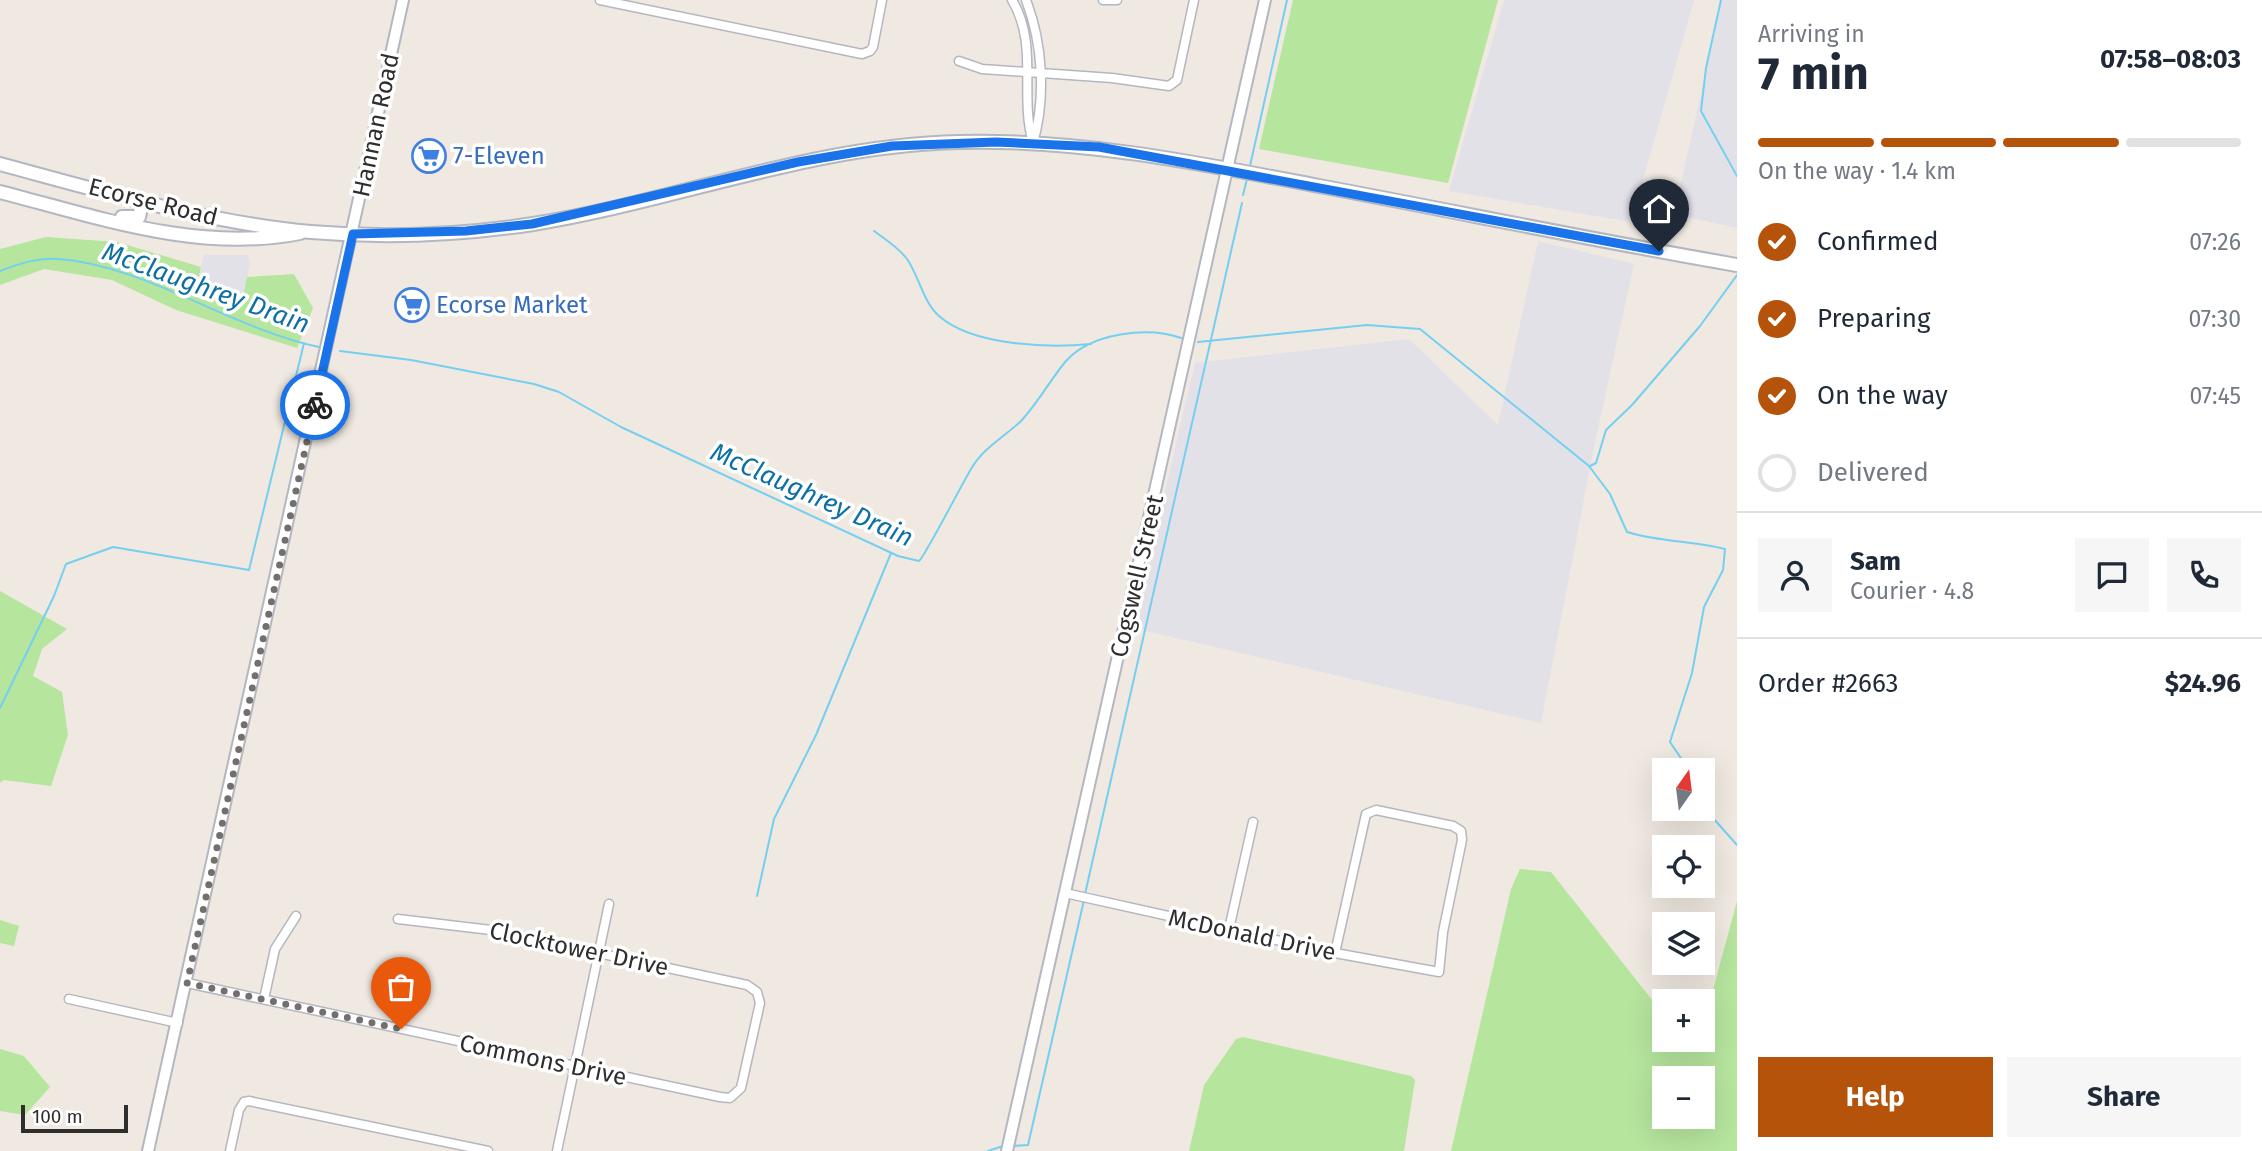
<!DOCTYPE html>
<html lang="en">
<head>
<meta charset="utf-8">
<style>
  :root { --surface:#fff; --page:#f6f6f7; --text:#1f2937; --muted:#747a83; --line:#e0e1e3; --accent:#b45309 }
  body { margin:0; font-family:"Fira Sans",sans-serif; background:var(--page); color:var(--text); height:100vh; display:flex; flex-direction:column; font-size:26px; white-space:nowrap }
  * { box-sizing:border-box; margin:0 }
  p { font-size:23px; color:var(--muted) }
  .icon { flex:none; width:38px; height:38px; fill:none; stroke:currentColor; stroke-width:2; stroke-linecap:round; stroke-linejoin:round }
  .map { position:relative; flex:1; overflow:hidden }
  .drawer { display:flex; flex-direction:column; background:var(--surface); width:525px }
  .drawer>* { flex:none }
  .needle { width:46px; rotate:14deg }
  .buttons { position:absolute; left:1652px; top:758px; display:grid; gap:14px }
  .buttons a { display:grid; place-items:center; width:63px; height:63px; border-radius:0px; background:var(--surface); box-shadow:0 7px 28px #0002; font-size:35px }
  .scale { position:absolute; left:21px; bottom:18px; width:107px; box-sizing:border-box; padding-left:7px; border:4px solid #2e2e2e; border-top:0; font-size:19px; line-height:24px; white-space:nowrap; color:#2e2e2e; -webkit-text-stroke:5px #fff; paint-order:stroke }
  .pin { position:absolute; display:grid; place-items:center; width:60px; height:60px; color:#fff; margin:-72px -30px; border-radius:50% 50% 50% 0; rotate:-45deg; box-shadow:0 0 7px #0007 }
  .pin .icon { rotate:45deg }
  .courier { position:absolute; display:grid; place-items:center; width:70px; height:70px; margin:-35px; border:5px solid #1a73e8; border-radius:50%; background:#fff; color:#222; box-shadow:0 2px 9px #0007 }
  .summary em { font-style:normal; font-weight:700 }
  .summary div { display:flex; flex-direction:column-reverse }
  .summary { display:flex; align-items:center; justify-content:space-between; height:119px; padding:0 21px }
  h1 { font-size:46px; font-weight:700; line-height:52px }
  .bar { display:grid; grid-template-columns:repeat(4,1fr); gap:10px 7px; align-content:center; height:84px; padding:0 21px }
  .bar i { height:9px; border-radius:5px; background:var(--line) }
  .bar .on { background:var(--accent) }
  .bar p { grid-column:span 4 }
  .line { display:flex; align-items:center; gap:18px; padding:0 21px; border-top:2px solid var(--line) }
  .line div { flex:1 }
  .round { display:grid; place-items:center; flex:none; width:74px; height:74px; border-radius:0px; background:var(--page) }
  ol { padding:0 21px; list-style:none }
  li { display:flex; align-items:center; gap:21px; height:77px }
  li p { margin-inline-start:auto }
  li .icon { padding:7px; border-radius:50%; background:var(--accent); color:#fff; stroke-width:4 }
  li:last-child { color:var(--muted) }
  li i { width:38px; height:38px; border:4px solid var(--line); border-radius:50% }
  .action { display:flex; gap:14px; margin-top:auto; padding:14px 21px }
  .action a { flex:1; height:80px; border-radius:0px; background:var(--accent); color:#fff; font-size:28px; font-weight:700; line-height:80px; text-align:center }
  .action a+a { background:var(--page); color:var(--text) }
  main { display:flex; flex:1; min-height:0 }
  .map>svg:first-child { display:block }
</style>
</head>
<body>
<main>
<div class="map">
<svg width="1737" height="1151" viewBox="0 0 1737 1151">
  <rect width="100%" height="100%" fill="#efe9e1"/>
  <path fill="#e3e1e8" d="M1504,0H1694L1631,222L1449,191Z
    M1722,0H1737V228L1674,214Z
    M1538,241L1634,264L1594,447L1541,723L1133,628L1195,363L1409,339L1498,425Z
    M204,255H248L250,265L242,304L197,285Z"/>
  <path fill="#b6e59e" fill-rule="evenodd" d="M1293,0H1498L1448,183L1259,149Z
    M46,237L117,242L201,267L197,285L242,303L247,277L294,274L313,308L297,348L176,310L112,280L44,269L0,285V249Z
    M0,591L67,629L42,649L33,676L62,692L68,735L51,786L4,780L0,783Z
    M1520,869L1551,872L1664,1015V1040H1684L1688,1044L1694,1040H1703V1027L1737,901V1151H1451L1511,889ZM1703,1078V1116H1664V1078Z
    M0,920L19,926L14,946L0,943Z
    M1243,1037L1411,1076L1415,1080L1404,1151H1189L1204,1085L1236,1039Z
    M0,1049L24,1056L50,1087L25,1115L0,1111Z"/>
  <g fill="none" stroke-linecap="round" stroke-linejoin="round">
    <path stroke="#75cff0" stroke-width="2" d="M1721,0L1706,68L1701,111L1737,176
      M1250,166L1287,0
      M1243,195L1247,179
      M874,231C885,239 899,248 907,259C919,276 923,302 939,316C973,346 1049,348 1091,344
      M0,271C19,264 37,257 58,259C145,265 230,328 319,347
      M1198,342L1367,325L1420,329L1589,466L1610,494L1627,532C1660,542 1693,541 1725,549L1723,570L1704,607L1692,673L1670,742L1689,770
      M340,351L411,360L534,384L559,392L621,427L898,556L919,561C924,558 963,482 971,469C983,448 1004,437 1021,421C1038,403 1050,380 1066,361C1091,333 1148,326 1181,338
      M1590,466L1596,463L1606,430L1632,405L1700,326L1737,275
      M0,708L54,596L66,564L113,547L249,570L304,343
      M1703,797L1713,818L1737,845
      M1085,894L1242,203
      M757,896L774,819L816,735L891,553
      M1012,1146L1028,1145L1084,900
      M988,1151L1003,1146"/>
    <g stroke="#b4b7c1" stroke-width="11">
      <path id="minor" d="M600,0L862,54L870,51L873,47L882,0
        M1012,0C1039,45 1019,95 1033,143
        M1026,0C1043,44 1046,98 1033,143
        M1103,0H1117
        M959,61L982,69L1112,78L1169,86L1177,80L1194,0
        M1065,893L1335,953L1439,972L1443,932L1462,840L1461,831L1453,826L1376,810L1366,814L1335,953
        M1229,929L1253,822
        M187,983L720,1097L730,1098L741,1088L760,1003L757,992L747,985L491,930L398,919
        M69,999L178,1023
        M264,999L275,949L296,916
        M230,1151L239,1110L244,1102L249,1101L488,1151
        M557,1151L609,904"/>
    </g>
    <g stroke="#b4b7c1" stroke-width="14">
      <path id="tertiary" d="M148,1151L403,0
        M1007,1151L1265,0"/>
    </g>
    <g stroke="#b4b7c1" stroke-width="16">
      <path id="secondary" d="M0,164C100,191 208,223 311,232C383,238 461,235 533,224C676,201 812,145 959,142C1081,139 1199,163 1319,186C1458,212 1597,241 1737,265
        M0,192C97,217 199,253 300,233
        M122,217H139L142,204L138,198"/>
    </g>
    <use href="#minor" stroke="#fff" stroke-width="8"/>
    <use href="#tertiary" stroke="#fff" stroke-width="10"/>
    <use href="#secondary" stroke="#fff" stroke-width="12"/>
  </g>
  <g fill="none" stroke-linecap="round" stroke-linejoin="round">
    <path stroke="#726f6d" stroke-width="7" stroke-dasharray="0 12.6" d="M315,405L187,983L401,1029"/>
    <path stroke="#1a73e8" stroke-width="9" d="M315,405L353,234L466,231L532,224L798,162L892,146L996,142L1099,147L1659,251"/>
  </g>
  <defs>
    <g id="supermarket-ring" transform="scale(1.75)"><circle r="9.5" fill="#fff" stroke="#3f7fe0" stroke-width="1.5"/><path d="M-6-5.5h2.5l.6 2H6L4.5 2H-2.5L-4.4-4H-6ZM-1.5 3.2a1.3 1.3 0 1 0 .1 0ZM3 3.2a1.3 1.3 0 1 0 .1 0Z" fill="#3f7fe0"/></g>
  </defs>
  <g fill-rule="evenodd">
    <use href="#supermarket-ring" x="429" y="156"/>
    <use href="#supermarket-ring" x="412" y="305"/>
  </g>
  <g text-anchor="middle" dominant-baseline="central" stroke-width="7" stroke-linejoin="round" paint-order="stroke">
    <g font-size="24" fill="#2e2e2e" stroke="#fff">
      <text transform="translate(376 125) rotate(-78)">Hannan Road</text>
      <text transform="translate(153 202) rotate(14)">Ecorse Road</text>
      <text transform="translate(1137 576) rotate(-77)">Cogswell Street</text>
      <text transform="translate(1252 935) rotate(12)">McDonald Drive</text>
      <text transform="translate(579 949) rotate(12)">Clocktower Drive</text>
      <text transform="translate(543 1060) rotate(12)">Commons Drive</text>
    </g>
    <g font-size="24" fill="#366cbe" stroke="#fff" text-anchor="start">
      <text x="453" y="156">7-Eleven</text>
      <text x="436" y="305">Ecorse Market</text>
    </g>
    <g font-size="26" font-style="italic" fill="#0d6fa3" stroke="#fff">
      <text transform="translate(206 288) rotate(20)">McClaughrey Drain</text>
      <text transform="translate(812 495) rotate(24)">McClaughrey Drain</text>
    </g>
  </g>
</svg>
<div class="buttons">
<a><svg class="needle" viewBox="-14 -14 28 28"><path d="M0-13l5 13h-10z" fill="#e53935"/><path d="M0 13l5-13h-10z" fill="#747a83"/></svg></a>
<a><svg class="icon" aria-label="locate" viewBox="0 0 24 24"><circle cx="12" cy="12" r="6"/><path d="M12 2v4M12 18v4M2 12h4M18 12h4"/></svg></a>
<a><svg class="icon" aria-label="layers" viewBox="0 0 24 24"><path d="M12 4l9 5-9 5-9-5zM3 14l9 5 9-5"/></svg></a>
<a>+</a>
<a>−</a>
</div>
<div class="scale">100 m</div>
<div class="pin" style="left:401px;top:1029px;background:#ea580c"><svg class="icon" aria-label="bag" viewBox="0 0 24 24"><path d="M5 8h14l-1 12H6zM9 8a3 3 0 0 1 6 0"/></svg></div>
<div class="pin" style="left:1659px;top:251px;background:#1f2937"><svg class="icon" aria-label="home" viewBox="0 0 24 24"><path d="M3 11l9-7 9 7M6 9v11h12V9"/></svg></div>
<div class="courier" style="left:315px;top:405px"><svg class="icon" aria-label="bike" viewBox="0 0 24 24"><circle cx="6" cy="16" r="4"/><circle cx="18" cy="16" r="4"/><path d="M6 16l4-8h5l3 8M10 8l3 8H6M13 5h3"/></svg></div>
</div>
<section class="drawer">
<div class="summary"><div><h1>7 min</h1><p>Arriving in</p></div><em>07:58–08:03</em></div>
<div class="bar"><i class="on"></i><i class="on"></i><i class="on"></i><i></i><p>On the way · 1.4 km</p></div>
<ol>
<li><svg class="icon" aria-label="check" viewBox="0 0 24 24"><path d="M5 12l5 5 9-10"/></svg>Confirmed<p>07:26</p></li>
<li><svg class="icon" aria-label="check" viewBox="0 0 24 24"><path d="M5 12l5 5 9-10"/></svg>Preparing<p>07:30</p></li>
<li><svg class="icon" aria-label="check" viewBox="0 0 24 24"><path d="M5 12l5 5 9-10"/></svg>On the way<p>07:45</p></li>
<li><i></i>Delivered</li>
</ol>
<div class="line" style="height:126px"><a class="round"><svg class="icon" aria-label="person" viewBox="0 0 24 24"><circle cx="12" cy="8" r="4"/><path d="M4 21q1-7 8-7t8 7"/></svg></a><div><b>Sam</b><p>Courier · 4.8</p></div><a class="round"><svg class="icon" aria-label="chat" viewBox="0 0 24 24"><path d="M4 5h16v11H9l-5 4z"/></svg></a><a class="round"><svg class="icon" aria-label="phone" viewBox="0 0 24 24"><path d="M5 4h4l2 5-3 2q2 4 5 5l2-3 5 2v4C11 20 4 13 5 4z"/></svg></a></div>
<div class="line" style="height:91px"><div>Order #2663</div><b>$24.96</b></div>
<div class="action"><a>Help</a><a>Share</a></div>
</section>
</main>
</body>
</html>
